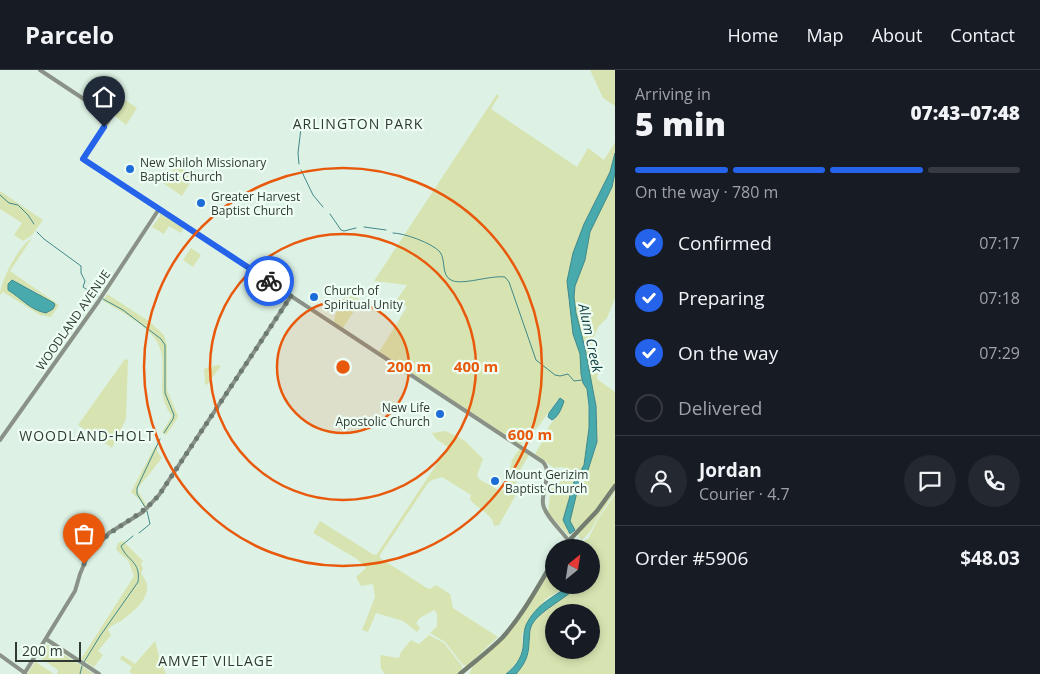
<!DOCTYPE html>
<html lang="en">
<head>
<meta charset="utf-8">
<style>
  :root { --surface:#171b24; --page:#242831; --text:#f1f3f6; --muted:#9ea1a6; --line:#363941; --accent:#2563eb }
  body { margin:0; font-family:"Open Sans",sans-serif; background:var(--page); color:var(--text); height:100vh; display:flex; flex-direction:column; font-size:19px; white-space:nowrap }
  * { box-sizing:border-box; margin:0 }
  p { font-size:16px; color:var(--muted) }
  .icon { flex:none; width:28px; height:28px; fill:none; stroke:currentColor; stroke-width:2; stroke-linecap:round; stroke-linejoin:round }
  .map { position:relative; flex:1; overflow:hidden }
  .drawer { display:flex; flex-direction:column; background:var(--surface); width:425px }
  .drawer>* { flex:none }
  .needle { width:32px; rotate:30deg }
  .controls { position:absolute; left:545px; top:469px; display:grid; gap:10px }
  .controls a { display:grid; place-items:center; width:55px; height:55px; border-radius:50%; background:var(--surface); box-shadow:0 2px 8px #0003; font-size:25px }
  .scale { position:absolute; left:15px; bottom:12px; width:66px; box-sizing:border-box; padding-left:5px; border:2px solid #313934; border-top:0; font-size:14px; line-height:18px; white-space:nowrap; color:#313934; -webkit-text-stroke:4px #eefef4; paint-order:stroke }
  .pin { position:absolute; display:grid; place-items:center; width:42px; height:42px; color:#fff; margin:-51px -21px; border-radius:50% 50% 50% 0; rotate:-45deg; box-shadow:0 0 5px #0007 }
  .pin .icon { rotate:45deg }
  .courier { position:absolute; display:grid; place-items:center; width:50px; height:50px; margin:-25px; border:4px solid #2563eb; border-radius:50%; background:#fff; color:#222; box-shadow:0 1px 6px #0007 }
  .headline em { font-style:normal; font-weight:800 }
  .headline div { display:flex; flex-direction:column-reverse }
  .headline { display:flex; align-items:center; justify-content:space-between; height:85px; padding:0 20px }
  h1 { font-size:32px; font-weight:800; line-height:38px }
  .bar { display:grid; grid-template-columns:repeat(4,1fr); gap:8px 5px; align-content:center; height:60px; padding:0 20px }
  .bar i { height:6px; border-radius:4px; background:var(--line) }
  .bar .active { background:var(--accent) }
  .bar p { grid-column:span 4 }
  .line { display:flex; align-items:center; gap:12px; padding:0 20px; border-top:1px solid var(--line) }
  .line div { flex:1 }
  .round { display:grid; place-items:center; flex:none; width:52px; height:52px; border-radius:26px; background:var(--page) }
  ol { padding:0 20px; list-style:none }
  li { display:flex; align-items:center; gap:15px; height:55px }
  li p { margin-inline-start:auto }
  li .icon { padding:5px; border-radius:50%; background:var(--accent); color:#fff; stroke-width:4 }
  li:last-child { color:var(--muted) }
  li i { width:28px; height:28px; border:2px solid var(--line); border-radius:50% }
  header { display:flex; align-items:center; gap:30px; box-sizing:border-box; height:70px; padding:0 25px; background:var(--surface); border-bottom:1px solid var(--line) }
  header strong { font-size:24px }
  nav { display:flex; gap:28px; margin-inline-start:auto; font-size:18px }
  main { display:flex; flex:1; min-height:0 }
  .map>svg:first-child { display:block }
</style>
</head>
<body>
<header>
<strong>Parcelo</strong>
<nav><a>Home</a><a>Map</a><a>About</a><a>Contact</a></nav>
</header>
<main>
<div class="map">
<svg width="615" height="604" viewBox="0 0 615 604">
  <rect width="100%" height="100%" fill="#ddf2e5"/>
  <path fill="#d7e4b1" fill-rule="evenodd" d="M590,0H615V36L603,28Z
    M497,24L499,26L491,39L577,97L588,78L604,90L615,72V83L610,102L584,154L573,183L571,195L568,226L573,264L580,284L581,304L583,313L587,319L589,358L584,395L574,412L568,431L567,459L570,464L568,465L548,443L550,424L544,423L545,416L554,418L566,406L567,400L563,397L554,398L535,384L545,367L549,356L558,345V329L538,357L530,363L521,375L379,282L407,237L396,231L407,215L374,211Z
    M125,30L137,38L126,55L115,46Z
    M175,98L197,102L182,126L163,113Z
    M615,103V228L607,248L598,257L591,274L598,302L597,309L615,322V414L593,444L575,460L570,451V443L579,414L588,400L589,392L595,381L597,372V349L595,328L585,278L576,243L574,227L575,216L585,190L590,162L612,117Z
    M0,121L43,150L32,165L23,171L14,165L22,153L0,139Z
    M160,143L184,157L181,163L169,156L164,164L152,157L160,146Z
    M32,168L10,201L59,235L51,247L40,245L3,222L0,225C0,212 19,175 32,168ZM12,210L40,224L25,234L19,227L8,220L10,211Z
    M191,178L201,185L193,197L183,190Z
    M107,224L150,252L164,265L167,275V320L178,346L177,349L166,365L162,362L172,346C152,320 171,297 157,272C150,257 117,239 103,231Z
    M346,224L361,230L343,258L334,252C334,241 344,234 346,224Z
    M125,289L128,290L126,349L112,378L78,355Z
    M218,295L221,296L207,315L205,314L204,299Z
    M446,361L464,370L483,389L477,405L479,409L500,421L504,420L508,411L512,390L520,378L529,385L516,407L517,423L499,455L494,456C492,442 476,439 470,429L471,425L442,407L432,410L428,413L380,485V488L427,518L430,519L436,515L450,524L453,538L498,567L467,596L463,595L445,572L430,563L437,556V543L434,540L420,548L416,553L420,558L417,562L403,551L376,543L368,562L362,560L375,527L373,514L361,516L356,507L366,498L357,489L313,463L320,451L374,485L377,484L448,377L436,369L432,363Z
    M155,376L158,377L157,381L162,388L138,418V421L147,436L145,438L141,431L131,422Z
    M615,418V423C609,431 604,439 598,447C593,456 590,464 581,470L577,463Z
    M615,425V604H516C525,594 529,585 529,572C530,567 529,561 531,557C536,542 567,529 578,515H591V478L585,477L582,472L588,469L598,449ZM554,542H591V580H554Z
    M123,471L143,491L141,494L143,499L141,503C143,507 146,510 147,514C149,530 133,542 121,551C116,554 111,555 108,560L111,565L98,581L103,585L94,597L81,589L134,506L128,490L116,480L118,473Z
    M554,492V515H569L546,529L527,554L522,565L523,577L519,590L506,604H469L472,598L471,596L498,574Z
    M429,565L444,573L462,596V600L457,604H385L381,599L380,585L399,588L401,582L411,570L419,574Z
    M155,571L160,590L166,604H133L129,602L132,597L120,589L122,585L135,594Z
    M49,575L94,604H57L58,600L39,587L46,576Z
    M35,592H36L54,604H27Z"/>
  <path fill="#48aaad" stroke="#418889" d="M615,83V103L612,117L590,162L585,190L575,216L574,227L576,243L585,278L596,336L597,372L588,400L579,414L570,451L575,460L570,464L563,450L574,412L584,395L589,358V336L587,319L583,313L581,304L580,284L573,264L567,211L573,183L584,154L610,102Z
    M12,210L54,233L55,235L53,239L46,243C30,240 21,228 8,220V214Z
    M560,328L564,331C562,338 558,347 552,350L548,347L549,343Z
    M569,515H578C567,529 536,542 531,557C529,561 530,567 529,572C529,585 525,594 516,604H506C515,597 521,589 523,578C524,569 523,563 526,555C537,533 552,529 569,515Z"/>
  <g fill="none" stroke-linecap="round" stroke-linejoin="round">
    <path stroke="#418889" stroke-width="1" d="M299,94L298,83L301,58
      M301,100L313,125L323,137
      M0,125L9,133L18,135L28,145L34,154
      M330,144L341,160L344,161L356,158
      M364,157L386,160
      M37,162L44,169L81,196V203L85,211L83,217L98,227
      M393,163C404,163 432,173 440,182C446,190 441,205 451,210C461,216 490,205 505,207L509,212L536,290L555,305L560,306L568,304L574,311L582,310
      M103,229L123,240L161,269L165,275V323L174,345L173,349L164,363
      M145,437L137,424V418L160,369
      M139,463L150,454L147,441
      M84,592L100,566L138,512C141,491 127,491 121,476L133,466
      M80,604L82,596"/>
    <path stroke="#8a9287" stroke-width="4" d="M40,0L111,47L83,89L543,392C553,403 541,421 543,434C545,446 561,460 568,470
      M0,370L98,232L159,139
      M46,569L99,604
      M0,585L25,603
      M24,604L75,521L80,504L88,485L109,463L143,442L159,425L291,226"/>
    <path stroke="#737d70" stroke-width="4.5" d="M562,478L597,441L615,416
      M460,604C474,592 489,581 502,568C523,545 538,516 554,490"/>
  </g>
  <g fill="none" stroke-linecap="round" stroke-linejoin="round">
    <path stroke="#6d7a72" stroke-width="5" stroke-dasharray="0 9" d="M84,494C98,461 136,453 159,425L291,226L269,211"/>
    <path stroke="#2563eb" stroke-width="6" d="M104,57L83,89L269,211"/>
  </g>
  <circle cx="343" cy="297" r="66" fill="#e8590c" fill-opacity=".12"/>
  <g fill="none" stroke="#e8590c" stroke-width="2.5">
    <circle cx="343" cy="297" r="66"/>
    <circle cx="343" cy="297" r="133"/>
    <circle cx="343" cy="297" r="199"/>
  </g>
  <g fill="#1c6dd7" stroke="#eefef4" stroke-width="2">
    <circle cx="130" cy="99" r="5"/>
    <circle cx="201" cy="133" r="5"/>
    <circle cx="314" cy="227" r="5"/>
    <circle cx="440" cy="344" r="5"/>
    <circle cx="495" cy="411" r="5"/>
  </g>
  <g text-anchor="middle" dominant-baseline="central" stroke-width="4.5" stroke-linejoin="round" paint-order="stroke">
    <g font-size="12" fill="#313934" stroke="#eefef4" text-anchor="start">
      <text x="140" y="92">New Shiloh Missionary<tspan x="140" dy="14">Baptist Church</tspan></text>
      <text x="211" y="126">Greater Harvest<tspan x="211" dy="14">Baptist Church</tspan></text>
      <text x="324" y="220">Church of<tspan x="324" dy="14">Spiritual Unity</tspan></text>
      <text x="430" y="337" text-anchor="end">New Life<tspan x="430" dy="14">Apostolic Church</tspan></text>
      <text x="505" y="404">Mount Gerizim<tspan x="505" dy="14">Baptist Church</tspan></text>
    </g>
    <g font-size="12" fill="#313934" stroke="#eefef4">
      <text transform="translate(73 250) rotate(-55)">WOODLAND AVENUE</text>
    </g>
    <g font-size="14" letter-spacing="1" fill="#313934" stroke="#eefef4">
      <text x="358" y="53">ARLINGTON PARK</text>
      <text x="87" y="365">WOODLAND-HOLT</text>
      <text x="216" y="590">AMVET VILLAGE</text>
    </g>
    <g font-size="14" font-style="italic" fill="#164344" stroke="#eefef4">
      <text transform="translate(591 268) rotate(78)">Alum Creek</text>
    </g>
  </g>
  <circle cx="343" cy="297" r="8" fill="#e8590c" stroke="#eefef4" stroke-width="2.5"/>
  <g font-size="15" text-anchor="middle" font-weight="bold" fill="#e8590c" stroke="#eefef4" stroke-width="4.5" stroke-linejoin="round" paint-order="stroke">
    <text x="409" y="302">200 m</text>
    <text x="476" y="302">400 m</text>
    <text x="530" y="370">600 m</text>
  </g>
</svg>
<div class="controls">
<a><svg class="needle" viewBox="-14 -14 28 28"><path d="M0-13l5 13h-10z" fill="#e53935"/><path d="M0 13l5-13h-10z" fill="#9ea1a6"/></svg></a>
<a><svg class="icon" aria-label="locate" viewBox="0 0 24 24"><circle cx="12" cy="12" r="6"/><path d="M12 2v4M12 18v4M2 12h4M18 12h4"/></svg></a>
</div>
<div class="scale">200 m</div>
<div class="pin" style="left:84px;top:494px;background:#ea580c"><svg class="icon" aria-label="bag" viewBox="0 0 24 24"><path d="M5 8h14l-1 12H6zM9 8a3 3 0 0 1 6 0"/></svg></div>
<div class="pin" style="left:104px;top:57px;background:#1f2937"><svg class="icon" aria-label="home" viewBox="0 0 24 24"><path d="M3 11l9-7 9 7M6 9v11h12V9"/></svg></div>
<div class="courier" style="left:269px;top:211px"><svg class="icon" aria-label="bike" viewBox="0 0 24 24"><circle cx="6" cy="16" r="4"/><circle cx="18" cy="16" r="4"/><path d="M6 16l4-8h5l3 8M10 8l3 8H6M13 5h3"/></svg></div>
</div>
<section class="drawer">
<div class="headline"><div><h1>5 min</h1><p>Arriving in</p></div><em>07:43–07:48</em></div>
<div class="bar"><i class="active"></i><i class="active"></i><i class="active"></i><i></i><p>On the way · 780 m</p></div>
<ol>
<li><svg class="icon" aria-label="check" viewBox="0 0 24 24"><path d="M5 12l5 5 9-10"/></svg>Confirmed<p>07:17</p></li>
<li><svg class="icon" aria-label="check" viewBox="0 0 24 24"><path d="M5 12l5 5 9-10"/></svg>Preparing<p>07:18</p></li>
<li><svg class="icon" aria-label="check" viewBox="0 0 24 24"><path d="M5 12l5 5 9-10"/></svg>On the way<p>07:29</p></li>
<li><i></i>Delivered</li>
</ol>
<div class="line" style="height:90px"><a class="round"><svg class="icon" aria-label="person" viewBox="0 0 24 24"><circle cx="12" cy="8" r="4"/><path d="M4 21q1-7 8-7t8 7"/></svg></a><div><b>Jordan</b><p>Courier · 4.7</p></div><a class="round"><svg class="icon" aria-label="chat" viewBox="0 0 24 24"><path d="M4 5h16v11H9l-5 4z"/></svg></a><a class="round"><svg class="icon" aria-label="phone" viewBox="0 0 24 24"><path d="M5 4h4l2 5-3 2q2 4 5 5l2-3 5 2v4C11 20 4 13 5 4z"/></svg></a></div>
<div class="line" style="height:65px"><div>Order #5906</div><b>$48.03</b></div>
</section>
</main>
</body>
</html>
